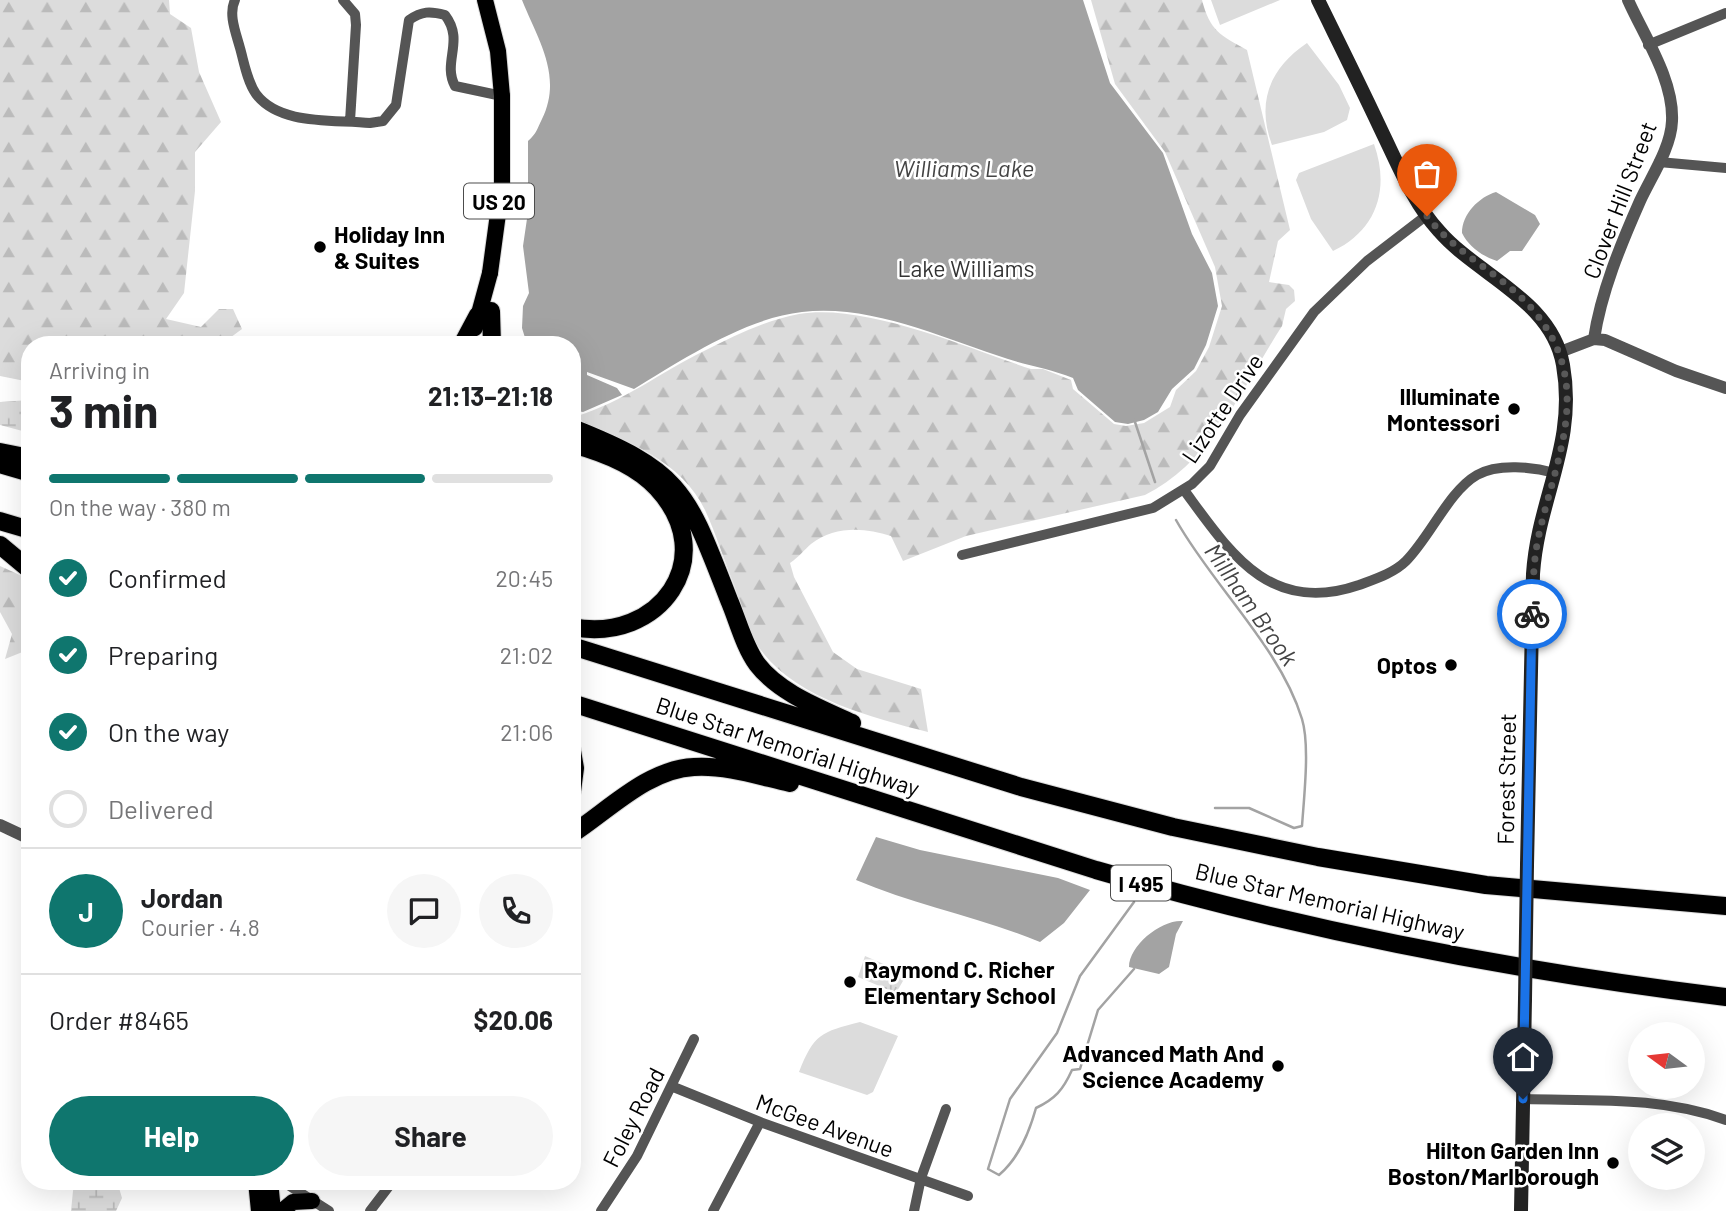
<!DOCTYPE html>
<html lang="en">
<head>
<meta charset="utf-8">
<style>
  :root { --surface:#fff; --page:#f6f6f6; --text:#202124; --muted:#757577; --line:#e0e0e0; --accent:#0f766e }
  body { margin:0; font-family:Barlow,sans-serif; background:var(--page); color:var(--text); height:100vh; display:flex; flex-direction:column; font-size:26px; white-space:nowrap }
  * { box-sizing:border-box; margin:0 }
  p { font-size:23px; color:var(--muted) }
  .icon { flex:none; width:38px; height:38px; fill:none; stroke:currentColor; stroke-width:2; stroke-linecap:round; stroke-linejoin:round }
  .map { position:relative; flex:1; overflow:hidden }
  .sheet { position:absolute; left:21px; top:336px; width:560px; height:854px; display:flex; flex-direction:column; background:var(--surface); border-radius:28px; box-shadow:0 7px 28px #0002 }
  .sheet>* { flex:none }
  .needle { width:46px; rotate:285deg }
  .tools { position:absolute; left:1628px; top:1022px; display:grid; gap:14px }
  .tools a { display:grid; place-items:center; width:77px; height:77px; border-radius:50%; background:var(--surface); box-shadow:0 7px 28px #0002; font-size:35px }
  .pin { position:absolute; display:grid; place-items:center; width:60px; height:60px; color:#fff; margin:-72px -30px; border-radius:50% 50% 50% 0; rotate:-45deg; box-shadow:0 0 7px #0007 }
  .pin .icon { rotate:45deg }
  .courier { position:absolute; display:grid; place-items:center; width:70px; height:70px; margin:-35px; border:5px solid #1a73e8; border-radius:50%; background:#fff; color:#222; box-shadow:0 2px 9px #0007 }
  .headline em { font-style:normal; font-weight:700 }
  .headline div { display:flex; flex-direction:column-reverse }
  .headline { display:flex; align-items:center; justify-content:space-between; height:119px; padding:0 28px }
  h1 { font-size:46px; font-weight:700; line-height:52px }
  .bar { display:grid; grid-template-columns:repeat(4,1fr); gap:10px 7px; align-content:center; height:84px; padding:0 28px }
  .bar i { height:9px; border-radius:5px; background:var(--line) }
  .bar .selected { background:var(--accent) }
  .bar p { grid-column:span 4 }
  .line { display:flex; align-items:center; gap:18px; padding:0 28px; border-top:2px solid var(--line) }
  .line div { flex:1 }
  .round { display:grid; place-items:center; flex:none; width:74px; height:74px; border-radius:37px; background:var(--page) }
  ol { padding:0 28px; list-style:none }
  li { display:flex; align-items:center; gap:21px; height:77px }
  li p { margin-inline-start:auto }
  li .icon { padding:7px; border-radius:50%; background:var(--accent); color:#fff; stroke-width:4 }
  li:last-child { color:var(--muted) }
  li i { width:38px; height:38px; border:4px solid var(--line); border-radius:50% }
  .action { display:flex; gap:14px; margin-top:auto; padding:14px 28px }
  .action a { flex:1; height:80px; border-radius:42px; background:var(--accent); color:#fff; font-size:28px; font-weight:700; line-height:80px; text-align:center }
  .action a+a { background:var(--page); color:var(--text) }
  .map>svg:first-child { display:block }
</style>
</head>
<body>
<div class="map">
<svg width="1726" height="1211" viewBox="0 0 1726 1211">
  <defs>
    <pattern id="grass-tufts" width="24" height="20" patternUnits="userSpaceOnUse" patternTransform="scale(1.75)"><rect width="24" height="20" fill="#dcdcdc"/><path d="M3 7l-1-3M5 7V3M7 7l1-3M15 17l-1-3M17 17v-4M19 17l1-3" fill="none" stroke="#bbb"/></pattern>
    <pattern id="forest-firs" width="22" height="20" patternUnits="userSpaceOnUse" patternTransform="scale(1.75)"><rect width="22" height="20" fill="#dcdcdc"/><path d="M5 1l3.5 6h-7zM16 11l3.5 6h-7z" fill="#bbb"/></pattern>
    <pattern id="wetland-marsh" width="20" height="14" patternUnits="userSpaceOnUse" patternTransform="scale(1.75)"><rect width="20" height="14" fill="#dcdcdc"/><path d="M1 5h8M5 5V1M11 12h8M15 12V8" fill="none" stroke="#bbb"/></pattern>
  </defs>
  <rect width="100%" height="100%" fill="#fff"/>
  <path fill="url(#grass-tufts)" d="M865,956L907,974L896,993L858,977Z"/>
  <path fill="url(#forest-firs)" d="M0,0H169L170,14L191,28L199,72L221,122L195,152V191L184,293L166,319L201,327L219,309H233L242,329L223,343L30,345V382L0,376Z
    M1091,0H1202C1210,31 1220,35 1247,50L1290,230L1278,241L1269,282L1289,285L1294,290L1295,301L1286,309L1282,326C1244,385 1211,463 1145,495L966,536L903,561L891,536C864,527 834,526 811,544C804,550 799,557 790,563L794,577L833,652L857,669L921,689L928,732C871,717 797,699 760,649C747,632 741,604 734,585C724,560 716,534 705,510C682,462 629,442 583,422L577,416C623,402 661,372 704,351C734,336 766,320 799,314C866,303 967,348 1031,369H1043L1071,380L1073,389L1114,424L1126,426L1144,423L1170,407L1176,390L1196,371L1209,347L1222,306L1215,267L1165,152L1115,84Z
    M0,566L22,576L30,589V649L5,659L12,634L0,612Z"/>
  <path fill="url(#wetland-marsh)" d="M30,400V433L0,425V402Z
    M74,1181H117L122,1198L116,1211H71Z"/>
  <path fill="#dcdcdc" d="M1211,0H1280L1220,25Z
    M1307,43L1339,85L1350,108L1347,120L1324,132L1272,145C1256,102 1270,68 1307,43Z
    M1374,144C1390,189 1377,230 1333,251L1311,219L1296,180L1299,173Z
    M860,1022L898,1036L873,1092L867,1095L799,1072C814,1034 821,1032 860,1022Z"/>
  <path fill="#a3a3a3" d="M522,0H1083L1110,83L1163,153L1192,234L1212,273L1218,306L1206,345L1194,369L1172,389L1158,412L1144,420L1128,424L1115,422L1078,390L1073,378C1051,369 1030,366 1008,359C942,338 872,304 802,312C746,318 681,360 634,389L587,372V375L617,388L622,395L583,412L572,410V369H579L572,365V345H532L526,341L522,328L523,306L529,293L523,246L528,212V141C537,133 537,129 542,119C563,76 538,40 522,0Z
    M1496,192L1535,215L1540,224L1522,251H1510L1497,261C1482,256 1469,247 1462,233C1462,214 1479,197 1496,192Z
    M876,837L920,850L1058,878L1090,890L1064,923L1040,942C979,917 915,905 856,880Z
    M1183,921L1176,934L1169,967L1159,974L1129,967C1129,945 1162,919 1183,921Z"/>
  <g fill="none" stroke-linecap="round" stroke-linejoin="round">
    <path stroke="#a3a3a3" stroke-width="2.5" d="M1134,419L1155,482
      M1176,520C1213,586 1280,647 1302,719C1310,745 1304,797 1302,826L1294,828L1249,808H1215
      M1134,969L1098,1010L1080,1069L1072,1070C1063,1090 1055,1099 1036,1108C1029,1133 1019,1158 999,1175L988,1169L1010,1099L1057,1033L1080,976L1134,902"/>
    <g stroke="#dbdbdb" stroke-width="18">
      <path id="primary" d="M485,0L498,51L502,96
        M475,328L490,273
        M256,1181L259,1211
        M270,1181L273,1211
        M282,1211L293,1202L312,1201"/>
    </g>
    <g stroke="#dbdbdb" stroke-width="18">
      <path id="trunk" d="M490,273L502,184V96"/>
    </g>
    <g stroke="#dbdbdb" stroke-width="20">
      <path id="motorway" d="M491,311L492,345
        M462,345L478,315
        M572,428C684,472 687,493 729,600C738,621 744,646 757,664C779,693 820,708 852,723
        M572,444C602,452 636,465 657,488C722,558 659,644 572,627
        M0,452L30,458
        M0,464L30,473
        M0,521L30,530
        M0,545L30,570
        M572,646L1021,787L1173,827L1318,857L1486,885L1726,906
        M572,703L1096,870C1302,930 1514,971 1726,997
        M572,751L575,768L572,791
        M572,834C609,810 648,769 694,767C726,765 759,776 790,783"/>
    </g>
    <path stroke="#555" stroke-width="10" d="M235,0C228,14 236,33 240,48C244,62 247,81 256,94C280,126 335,119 370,123L383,121L396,105L409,20C422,11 430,11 445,15C465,41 442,62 455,86L502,96
      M343,0L355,14L356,25L350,121
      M1648,45L1726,13
      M1659,162L1726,168
      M1184,490C1229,551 1269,616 1359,585C1375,579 1394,573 1406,561C1430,537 1449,491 1477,475C1498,463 1533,467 1555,473
      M962,555L1153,508L1192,484L1210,466L1240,415L1314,312L1367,261L1427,215
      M671,1086L760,1122L968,1196
      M1523,1099C1591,1101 1661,1096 1726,1120
      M282,1181L329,1211
      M370,1211L393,1181
      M601,1211L637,1156L694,1039
      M713,1211L760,1122
      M914,1211L921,1178L946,1109"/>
    <path stroke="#555" stroke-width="12" d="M1594,339C1601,292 1621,244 1640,201C1651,177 1671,148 1672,121C1674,80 1644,36 1628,0
      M1560,352L1594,339L1605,340L1676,371L1726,388
      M0,825L30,839"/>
    <path stroke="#222" stroke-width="14" d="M1318,0C1340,45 1362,89 1383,134C1399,167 1414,204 1439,231C1478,276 1552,300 1563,365C1577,444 1538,498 1533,574L1527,865
      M1521,1211L1525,999"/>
    <use href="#primary" stroke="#000" stroke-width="16"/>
    <use href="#trunk" stroke="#000" stroke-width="16"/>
    <use href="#motorway" stroke="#000" stroke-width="18"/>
    <path stroke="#222" stroke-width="14" d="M1525,999L1527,865"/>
  </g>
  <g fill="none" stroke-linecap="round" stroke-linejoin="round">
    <path stroke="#595959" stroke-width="7" stroke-dasharray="0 12.6" d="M1427,216C1456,255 1503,274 1534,311C1596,386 1555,458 1538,539C1533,564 1533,589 1532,614"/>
    <path stroke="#1a73e8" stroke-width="9" d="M1523,1099L1532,614"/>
  </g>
  <g fill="#000" stroke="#fff" stroke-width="2.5">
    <circle cx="320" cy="247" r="7"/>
    <circle cx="1514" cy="409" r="7"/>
    <circle cx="1451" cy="665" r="7"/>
    <circle cx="850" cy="982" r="7"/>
    <circle cx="1278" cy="1066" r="7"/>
    <circle cx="1613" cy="1163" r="7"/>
  </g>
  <g text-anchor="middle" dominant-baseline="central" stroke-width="5" stroke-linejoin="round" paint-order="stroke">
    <g fill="#fff" stroke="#4c4c4c" stroke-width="2">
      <rect x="464" y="183.5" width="70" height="35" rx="5"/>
      <rect x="1111" y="865.5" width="60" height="35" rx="5"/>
    </g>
    <g font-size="21" font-weight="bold" fill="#000">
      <text x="499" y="201">US 20</text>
      <text x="1141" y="883">I 495</text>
    </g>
    <g font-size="23" fill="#000" stroke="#fff">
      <text transform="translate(1619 200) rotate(-69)">Clover Hill Street</text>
      <text transform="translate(1222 408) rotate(-56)">Lizotte Drive</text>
      <text transform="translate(788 746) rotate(18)">Blue Star Memorial Highway</text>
      <text transform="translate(1506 779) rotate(-89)">Forest Street</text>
      <text transform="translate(1330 901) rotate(13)">Blue Star Memorial Highway</text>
      <text transform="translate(633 1117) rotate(-63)">Foley Road</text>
      <text transform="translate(825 1125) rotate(20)">McGee Avenue</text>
    </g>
    <g font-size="23" font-weight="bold" fill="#000" stroke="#fff" text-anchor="end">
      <text x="334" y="234" text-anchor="start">Holiday Inn<tspan x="334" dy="26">&amp; Suites</tspan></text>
      <text x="1500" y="396">Illuminate<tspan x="1500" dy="26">Montessori</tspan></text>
      <text x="1437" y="665">Optos</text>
      <text x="864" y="969" text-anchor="start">Raymond C. Richer<tspan x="864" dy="26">Elementary School</tspan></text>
      <text x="1264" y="1053">Advanced Math And<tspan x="1264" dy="26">Science Academy</tspan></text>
      <text x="1599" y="1150">Hilton Garden Inn<tspan x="1599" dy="26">Boston/Marlborough</tspan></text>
    </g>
    <g font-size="23" fill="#333" stroke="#fff">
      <text x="966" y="268">Lake Williams</text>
    </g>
    <g font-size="24" font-style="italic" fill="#444" stroke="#fff">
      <text x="964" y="167">Williams Lake</text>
      <text transform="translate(1252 604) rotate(55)">Millham Brook</text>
    </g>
  </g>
</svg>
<div class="tools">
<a><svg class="needle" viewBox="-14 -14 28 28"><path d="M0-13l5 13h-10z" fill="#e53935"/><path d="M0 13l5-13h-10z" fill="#757577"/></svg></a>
<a><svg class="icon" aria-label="layers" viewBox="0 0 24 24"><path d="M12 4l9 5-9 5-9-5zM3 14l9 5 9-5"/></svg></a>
</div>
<div class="pin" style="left:1427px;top:216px;background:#ea580c"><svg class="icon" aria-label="bag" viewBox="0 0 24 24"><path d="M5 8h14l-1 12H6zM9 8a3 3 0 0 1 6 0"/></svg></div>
<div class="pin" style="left:1523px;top:1099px;background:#1f2937"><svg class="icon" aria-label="home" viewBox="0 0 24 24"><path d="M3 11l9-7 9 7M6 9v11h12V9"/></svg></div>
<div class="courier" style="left:1532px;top:614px"><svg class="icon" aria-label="bike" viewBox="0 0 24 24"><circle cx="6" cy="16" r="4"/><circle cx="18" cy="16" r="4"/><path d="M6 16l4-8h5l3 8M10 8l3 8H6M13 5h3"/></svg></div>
<section class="sheet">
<div class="headline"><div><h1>3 min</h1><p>Arriving in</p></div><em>21:13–21:18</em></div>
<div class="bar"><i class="selected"></i><i class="selected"></i><i class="selected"></i><i></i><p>On the way · 380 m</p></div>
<ol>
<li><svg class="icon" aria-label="check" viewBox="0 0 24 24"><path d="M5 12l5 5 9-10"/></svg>Confirmed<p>20:45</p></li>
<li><svg class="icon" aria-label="check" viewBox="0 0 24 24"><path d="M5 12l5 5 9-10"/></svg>Preparing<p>21:02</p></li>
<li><svg class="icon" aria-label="check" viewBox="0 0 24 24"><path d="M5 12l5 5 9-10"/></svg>On the way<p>21:06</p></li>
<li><i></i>Delivered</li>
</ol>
<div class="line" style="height:126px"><b class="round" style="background:var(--accent);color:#fff">J</b><div><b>Jordan</b><p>Courier · 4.8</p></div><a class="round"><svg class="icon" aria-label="chat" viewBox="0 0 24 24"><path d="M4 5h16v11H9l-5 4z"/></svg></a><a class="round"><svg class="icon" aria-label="phone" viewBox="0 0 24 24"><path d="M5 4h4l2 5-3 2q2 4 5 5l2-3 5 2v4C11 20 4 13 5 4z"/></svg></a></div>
<div class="line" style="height:91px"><div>Order #8465</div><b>$20.06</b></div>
<div class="action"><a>Help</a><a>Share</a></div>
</section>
</div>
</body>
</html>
